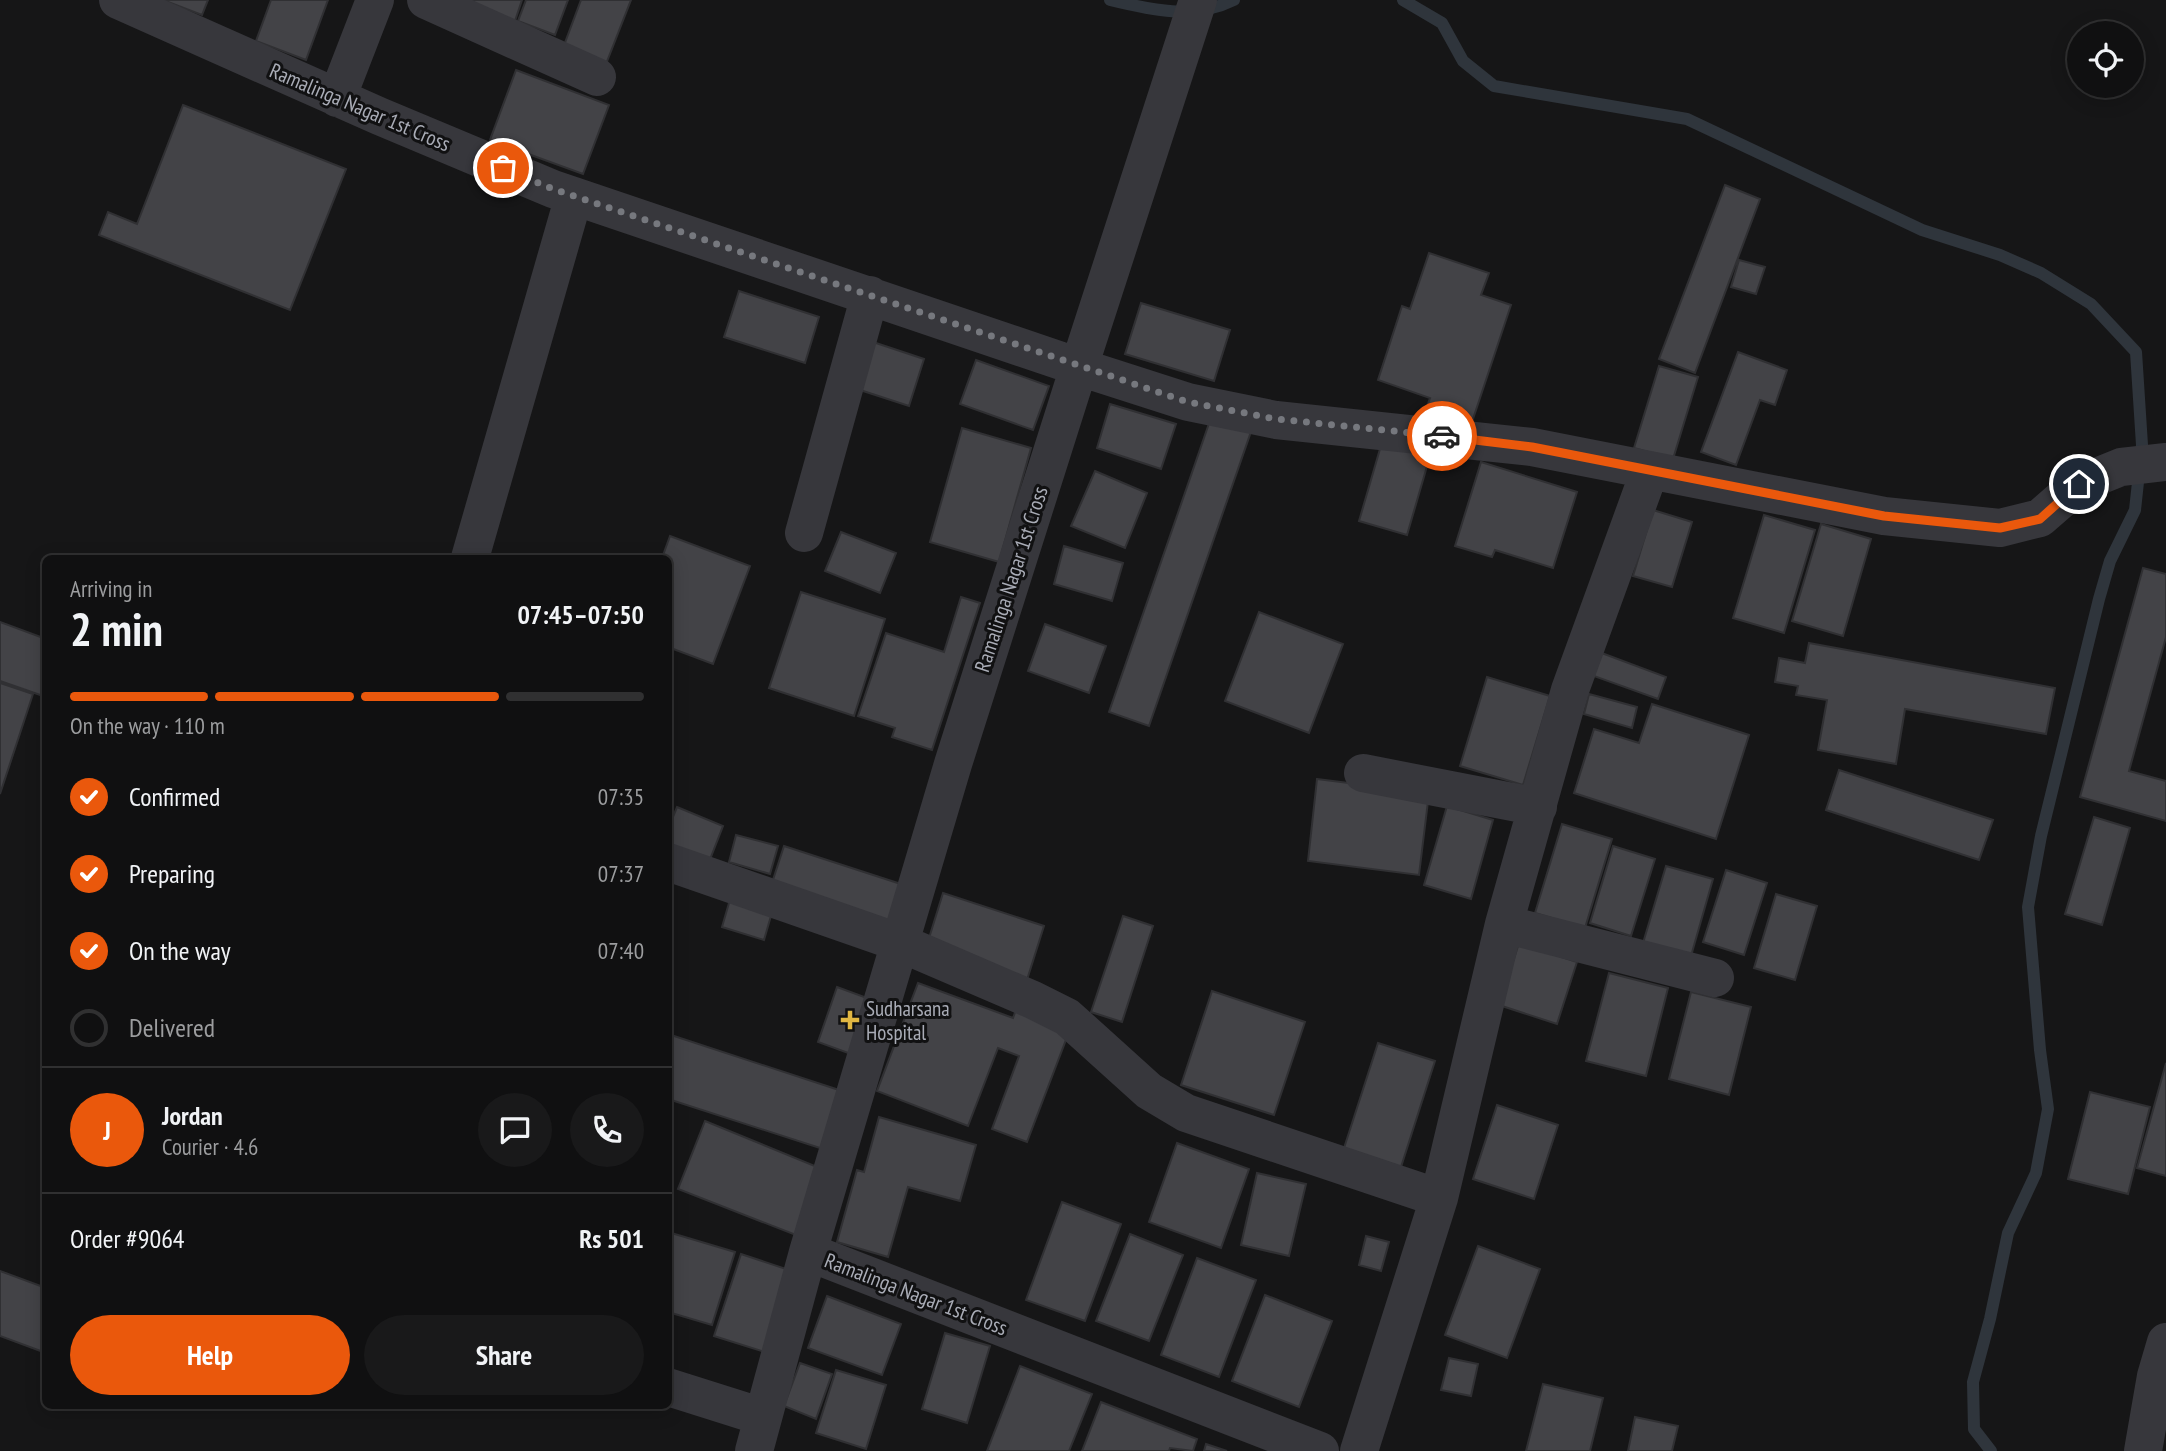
<!DOCTYPE html>
<html lang="en">
<head>
<meta charset="utf-8">
<style>
  :root { --surface:#101011; --page:#19191a; --text:#f1f3f6; --muted:#9c9d9f; --line:#303031; --accent:#ea580c }
  body { margin:0; font-family:"PT Sans Narrow",sans-serif; background:var(--page); color:var(--text); height:100vh; display:flex; flex-direction:column; font-size:26px; white-space:nowrap }
  * { box-sizing:border-box; margin:0 }
  p { font-size:23px; color:var(--muted) }
  .icon { flex:none; width:38px; height:38px; fill:none; stroke:currentColor; stroke-width:2; stroke-linecap:round; stroke-linejoin:round }
  .map { position:relative; flex:1; overflow:hidden }
  .details { position:absolute; left:42px; top:555px; width:630px; height:854px; display:flex; flex-direction:column; background:var(--surface); border-radius:10px; box-shadow:0 4px 18px #0003,0 0 0 2px var(--line) }
  .details>* { flex:none }
  .fabs { position:absolute; left:2067px; top:21px; display:grid; gap:14px }
  .fabs a { display:grid; place-items:center; width:77px; height:77px; border-radius:50%; background:var(--surface); box-shadow:0 4px 18px #0003,0 0 0 2px var(--line); font-size:35px }
  .pin { position:absolute; display:grid; place-items:center; width:60px; height:60px; color:#fff; margin:-30px; border:4px solid #fff; border-radius:50%; box-shadow:0 2px 7px #0007 }
  .courier { position:absolute; display:grid; place-items:center; width:70px; height:70px; margin:-35px; border:5px solid #ea580c; border-radius:50%; background:#fff; color:#222; box-shadow:0 2px 9px #0007 }
  .headline em { font-style:normal; font-weight:700 }
  .headline div { display:flex; flex-direction:column-reverse }
  .headline { display:flex; align-items:center; justify-content:space-between; height:119px; padding:0 28px }
  h1 { font-size:46px; font-weight:700; line-height:52px }
  .bar { display:grid; grid-template-columns:repeat(4,1fr); gap:10px 7px; align-content:center; height:84px; padding:0 28px }
  .bar i { height:9px; border-radius:5px; background:var(--line) }
  .bar .active { background:var(--accent) }
  .bar p { grid-column:span 4 }
  .line { display:flex; align-items:center; gap:18px; padding:0 28px; border-top:2px solid var(--line) }
  .line div { flex:1 }
  .round { display:grid; place-items:center; flex:none; width:74px; height:74px; border-radius:37px; background:var(--page) }
  ol { padding:0 28px; list-style:none }
  li { display:flex; align-items:center; gap:21px; height:77px }
  li p { margin-inline-start:auto }
  li .icon { padding:7px; border-radius:50%; background:var(--accent); color:#fff; stroke-width:4 }
  li:last-child { color:var(--muted) }
  li i { width:38px; height:38px; border:4px solid var(--line); border-radius:50% }
  .action { display:flex; gap:14px; margin-top:auto; padding:14px 28px }
  .action a { flex:1; height:80px; border-radius:42px; background:var(--accent); color:#fff; font-size:28px; font-weight:700; line-height:80px; text-align:center }
  .action a+a { background:var(--page); color:var(--text) }
  .map>svg:first-child { display:block }
</style>
</head>
<body>
<div class="map">
<svg width="2166" height="1451" viewBox="0 0 2166 1451">
  <rect width="100%" height="100%" fill="#161617"/>
  <g fill="none" stroke-linecap="round" stroke-linejoin="round">
    <path stroke="#2f353c" stroke-width="12" d="M1110,0C1151,10 1194,20 1234,0
      M1403,0L1442,23L1463,61L1494,86L1687,119L1922,230L2000,255L2041,273L2091,304L2136,352L2142,445L2135,510L2110,561L2099,599L2041,836L2028,907L2040,1050L2048,1109L2036,1173L2008,1233L1990,1319L1973,1382L1974,1429L1991,1451"/>
  </g>
  <path fill="#434347" stroke="#303033" stroke-width="2" d="M163,0H208L202,15Z
    M271,0H328L306,60L256,41Z
    M444,0H522L514,24Z
    M526,0H568L555,35L518,21Z
    M581,0H631L606,64L563,48Z
    M516,70L609,105L583,174L490,140Z
    M183,105L346,169L290,310L99,235L108,212L137,224Z
    M1725,185L1760,199L1695,373L1659,359Z
    M1429,253L1489,273L1481,295L1511,305L1469,431L1424,415L1430,398L1378,380L1402,306L1410,309Z
    M1739,260L1765,267L1756,294L1731,287Z
    M739,291L819,317L805,363L724,337Z
    M1141,303L1230,330L1214,381L1125,354Z
    M870,341L924,359L909,406L854,388Z
    M1738,352L1787,370L1775,405L1760,400L1736,465L1701,452Z
    M976,360L1049,386L1033,430L960,404Z
    M1659,366L1698,377L1673,459L1634,448Z
    M1110,404L1176,424L1161,469L1097,448Z
    M1214,409L1254,423L1149,726L1109,712Z
    M962,428L1031,448L999,562L930,542Z
    M1382,442L1430,456L1407,535L1359,521Z
    M1481,462L1577,492L1553,568L1495,550L1492,557L1455,546Z
    M1095,471L1147,493L1125,548L1071,526Z
    M1653,510L1692,522L1672,587L1633,576Z
    M1764,515L1815,530L1784,633L1733,618Z
    M1821,524L1871,539L1843,636L1792,621Z
    M841,532L896,553L880,593L825,571Z
    M670,536L750,566L713,664L668,647V558H662Z
    M1064,546L1123,563L1112,601L1054,584Z
    M2143,568L2166,574V637L2129,771L2166,781V821L2080,797Z
    M801,592L885,619L854,716L769,688Z
    M961,597L980,603L932,750L892,737L895,728L858,716L886,633L944,652Z
    M1259,612L1343,644L1309,733L1225,701Z
    M0,622L46,639V697L0,681Z
    M1045,624L1106,646L1089,693L1028,671Z
    M1809,643L2055,688L2046,734L1905,709L1896,764L1818,750L1827,700L1796,695L1798,686L1775,682L1779,658L1805,663Z
    M1599,652L1666,677L1658,699L1591,675Z
    M1487,677L1550,696L1523,785L1460,766Z
    M0,683L33,694L0,794Z
    M1589,694L1637,707L1632,728L1584,714Z
    M1652,704L1749,735L1716,839L1574,793L1594,729L1639,743Z
    M1839,770L1993,820L1979,860L1826,810Z
    M1317,779L1429,793L1419,875L1308,861Z
    M1447,806L1493,820L1471,899L1424,885Z
    M677,807L723,826L709,862L668,846V829Z
    M2094,817L2130,828L2102,925L2065,914Z
    M1562,824L1612,839L1585,928L1535,913Z
    M736,835L778,846L770,874L729,862Z
    M784,846L910,887L895,932L769,892Z
    M1613,846L1655,859L1631,936L1590,923Z
    M1666,866L1713,879L1691,956L1643,943Z
    M1726,870L1767,883L1744,955L1703,942Z
    M943,893L1044,926L1026,983L925,951Z
    M1776,894L1817,906L1795,980L1754,968Z
    M731,896L773,909L764,940L722,927Z
    M1123,916L1153,926L1122,1022L1091,1012Z
    M1519,943L1577,962L1557,1024L1499,1005Z
    M1609,973L1668,988L1646,1076L1586,1061Z
    M918,983L1013,1018L1018,1004L1072,1024L1027,1142L992,1129L1019,1056L998,1048L968,1126L877,1091Z
    M837,987L878,1002L859,1057L818,1042Z
    M1212,991L1305,1022L1274,1115L1181,1085Z
    M1691,992L1751,1007L1729,1095L1669,1079Z
    M668,1034L842,1091L823,1149L668,1099Z
    M1378,1043L1435,1061L1401,1167L1344,1148Z
    M2166,1063V1176L2137,1168Z
    M2090,1092L2150,1107L2128,1194L2068,1179Z
    M1497,1105L1558,1125L1534,1199L1473,1179Z
    M879,1117L976,1145L960,1201L908,1187L888,1257L837,1242L857,1170L864,1172Z
    M705,1121L827,1171L801,1237L678,1189Z
    M1177,1143L1249,1169L1221,1248L1149,1222Z
    M1257,1173L1306,1184L1289,1256L1241,1245Z
    M1062,1202L1121,1224L1085,1321L1026,1300Z
    M668,1232L735,1252L712,1325L668,1312Z
    M1130,1234L1183,1255L1149,1341L1096,1321Z
    M1366,1236L1389,1242L1381,1271L1359,1265Z
    M1478,1246L1540,1269L1507,1358L1445,1335Z
    M741,1254L798,1273L771,1354L714,1336Z
    M1197,1258L1256,1280L1219,1377L1161,1355Z
    M0,1271L46,1288V1353L0,1336Z
    M1265,1295L1332,1321L1299,1407L1232,1381Z
    M827,1296L901,1324L882,1375L808,1348Z
    M945,1333L990,1346L967,1423L922,1409Z
    M1449,1358L1478,1364L1471,1396L1441,1390Z
    M800,1363L832,1374L816,1419L784,1406Z
    M1020,1366L1092,1394L1069,1451H987Z
    M836,1370L886,1385L866,1449L816,1433Z
    M1543,1384L1603,1398L1590,1451H1526Z
    M1101,1402L1197,1439L1193,1451L1170,1448L1169,1451H1082Z
    M1635,1417L1678,1426L1672,1451H1628Z
    M1206,1444L1227,1451H1204Z"/>
  <g fill="none" stroke-linecap="round" stroke-linejoin="round">
    <path stroke="#37373c" stroke-width="38" d="M118,0L379,116L553,189L1079,367L953,764L808,1252L1320,1451
      M426,0L597,77
      M1198,0L1079,367L1188,402L1276,420L1532,447L1884,516L2000,528L2040,518L2079,484L2121,467L2166,462
      M337,98L375,0
      M804,533L870,295
      M470,558L574,196
      M1363,773L1538,807
      M668,862L898,942L1033,1000L1067,1017L1149,1091L1186,1113L1439,1198
      M1504,924L1715,978
      M668,1387L763,1417
      M754,1451L808,1252
      M1359,1451L1439,1198L1504,924L1570,690L1650,470
      M2143,1451L2156,1376L2166,1342"/>
  </g>
  <g fill="none" stroke-linecap="round" stroke-linejoin="round">
    <path stroke="#76787e" stroke-width="7" stroke-dasharray="0 12.6" d="M503,168L553,189L1188,402L1276,419L1442,436"/>
    <path stroke="#ea580c" stroke-width="9" d="M1442,436L1532,447L1884,516L2000,528L2040,519L2079,484"/>
  </g>
  <path fill="#e2b843" stroke="#111112" stroke-width="2.5" d="M846.5 1009.5h7v7h7v7h-7v7h-7v-7h-7v-7h7z"/>
  <g text-anchor="middle" dominant-baseline="central" stroke-width="6" stroke-linejoin="round" paint-order="stroke">
    <g font-size="21" fill="#a9acb6" stroke="#111112">
      <text transform="translate(360 107) rotate(23)">Ramalinga Nagar 1st Cross</text>
      <text transform="translate(1011 579) rotate(-72)">Ramalinga Nagar 1st Cross</text>
      <text transform="translate(916 1294) rotate(21)">Ramalinga Nagar 1st Cross</text>
    </g>
    <g font-size="21" fill="#a9acb6" stroke="#111112" text-anchor="start">
      <text x="866" y="1008">Sudharsana<tspan x="866" dy="24">Hospital</tspan></text>
    </g>
  </g>
</svg>
<div class="fabs">
<a><svg class="icon" aria-label="locate" viewBox="0 0 24 24"><circle cx="12" cy="12" r="6"/><path d="M12 2v4M12 18v4M2 12h4M18 12h4"/></svg></a>
</div>
<div class="pin" style="left:503px;top:168px;background:#ea580c"><svg class="icon" aria-label="bag" viewBox="0 0 24 24"><path d="M5 8h14l-1 12H6zM9 8a3 3 0 0 1 6 0"/></svg></div>
<div class="pin" style="left:2079px;top:484px;background:#1f2937"><svg class="icon" aria-label="home" viewBox="0 0 24 24"><path d="M3 11l9-7 9 7M6 9v11h12V9"/></svg></div>
<div class="courier" style="left:1442px;top:436px"><svg class="icon" aria-label="car" viewBox="0 0 24 24"><path d="M5 17H2v-5l4-1 3-4h7l3 4 3 1v5h-3M9 17h6M6 11h13"/><circle cx="7" cy="17" r="2"/><circle cx="17" cy="17" r="2"/></svg></div>
<section class="details">
<div class="headline"><div><h1>2 min</h1><p>Arriving in</p></div><em>07:45–07:50</em></div>
<div class="bar"><i class="active"></i><i class="active"></i><i class="active"></i><i></i><p>On the way · 110 m</p></div>
<ol>
<li><svg class="icon" aria-label="check" viewBox="0 0 24 24"><path d="M5 12l5 5 9-10"/></svg>Confirmed<p>07:35</p></li>
<li><svg class="icon" aria-label="check" viewBox="0 0 24 24"><path d="M5 12l5 5 9-10"/></svg>Preparing<p>07:37</p></li>
<li><svg class="icon" aria-label="check" viewBox="0 0 24 24"><path d="M5 12l5 5 9-10"/></svg>On the way<p>07:40</p></li>
<li><i></i>Delivered</li>
</ol>
<div class="line" style="height:126px"><b class="round" style="background:var(--accent);color:#fff">J</b><div><b>Jordan</b><p>Courier · 4.6</p></div><a class="round"><svg class="icon" aria-label="chat" viewBox="0 0 24 24"><path d="M4 5h16v11H9l-5 4z"/></svg></a><a class="round"><svg class="icon" aria-label="phone" viewBox="0 0 24 24"><path d="M5 4h4l2 5-3 2q2 4 5 5l2-3 5 2v4C11 20 4 13 5 4z"/></svg></a></div>
<div class="line" style="height:91px"><div>Order #9064</div><b>Rs 501</b></div>
<div class="action"><a>Help</a><a>Share</a></div>
</section>
</div>
</body>
</html>
